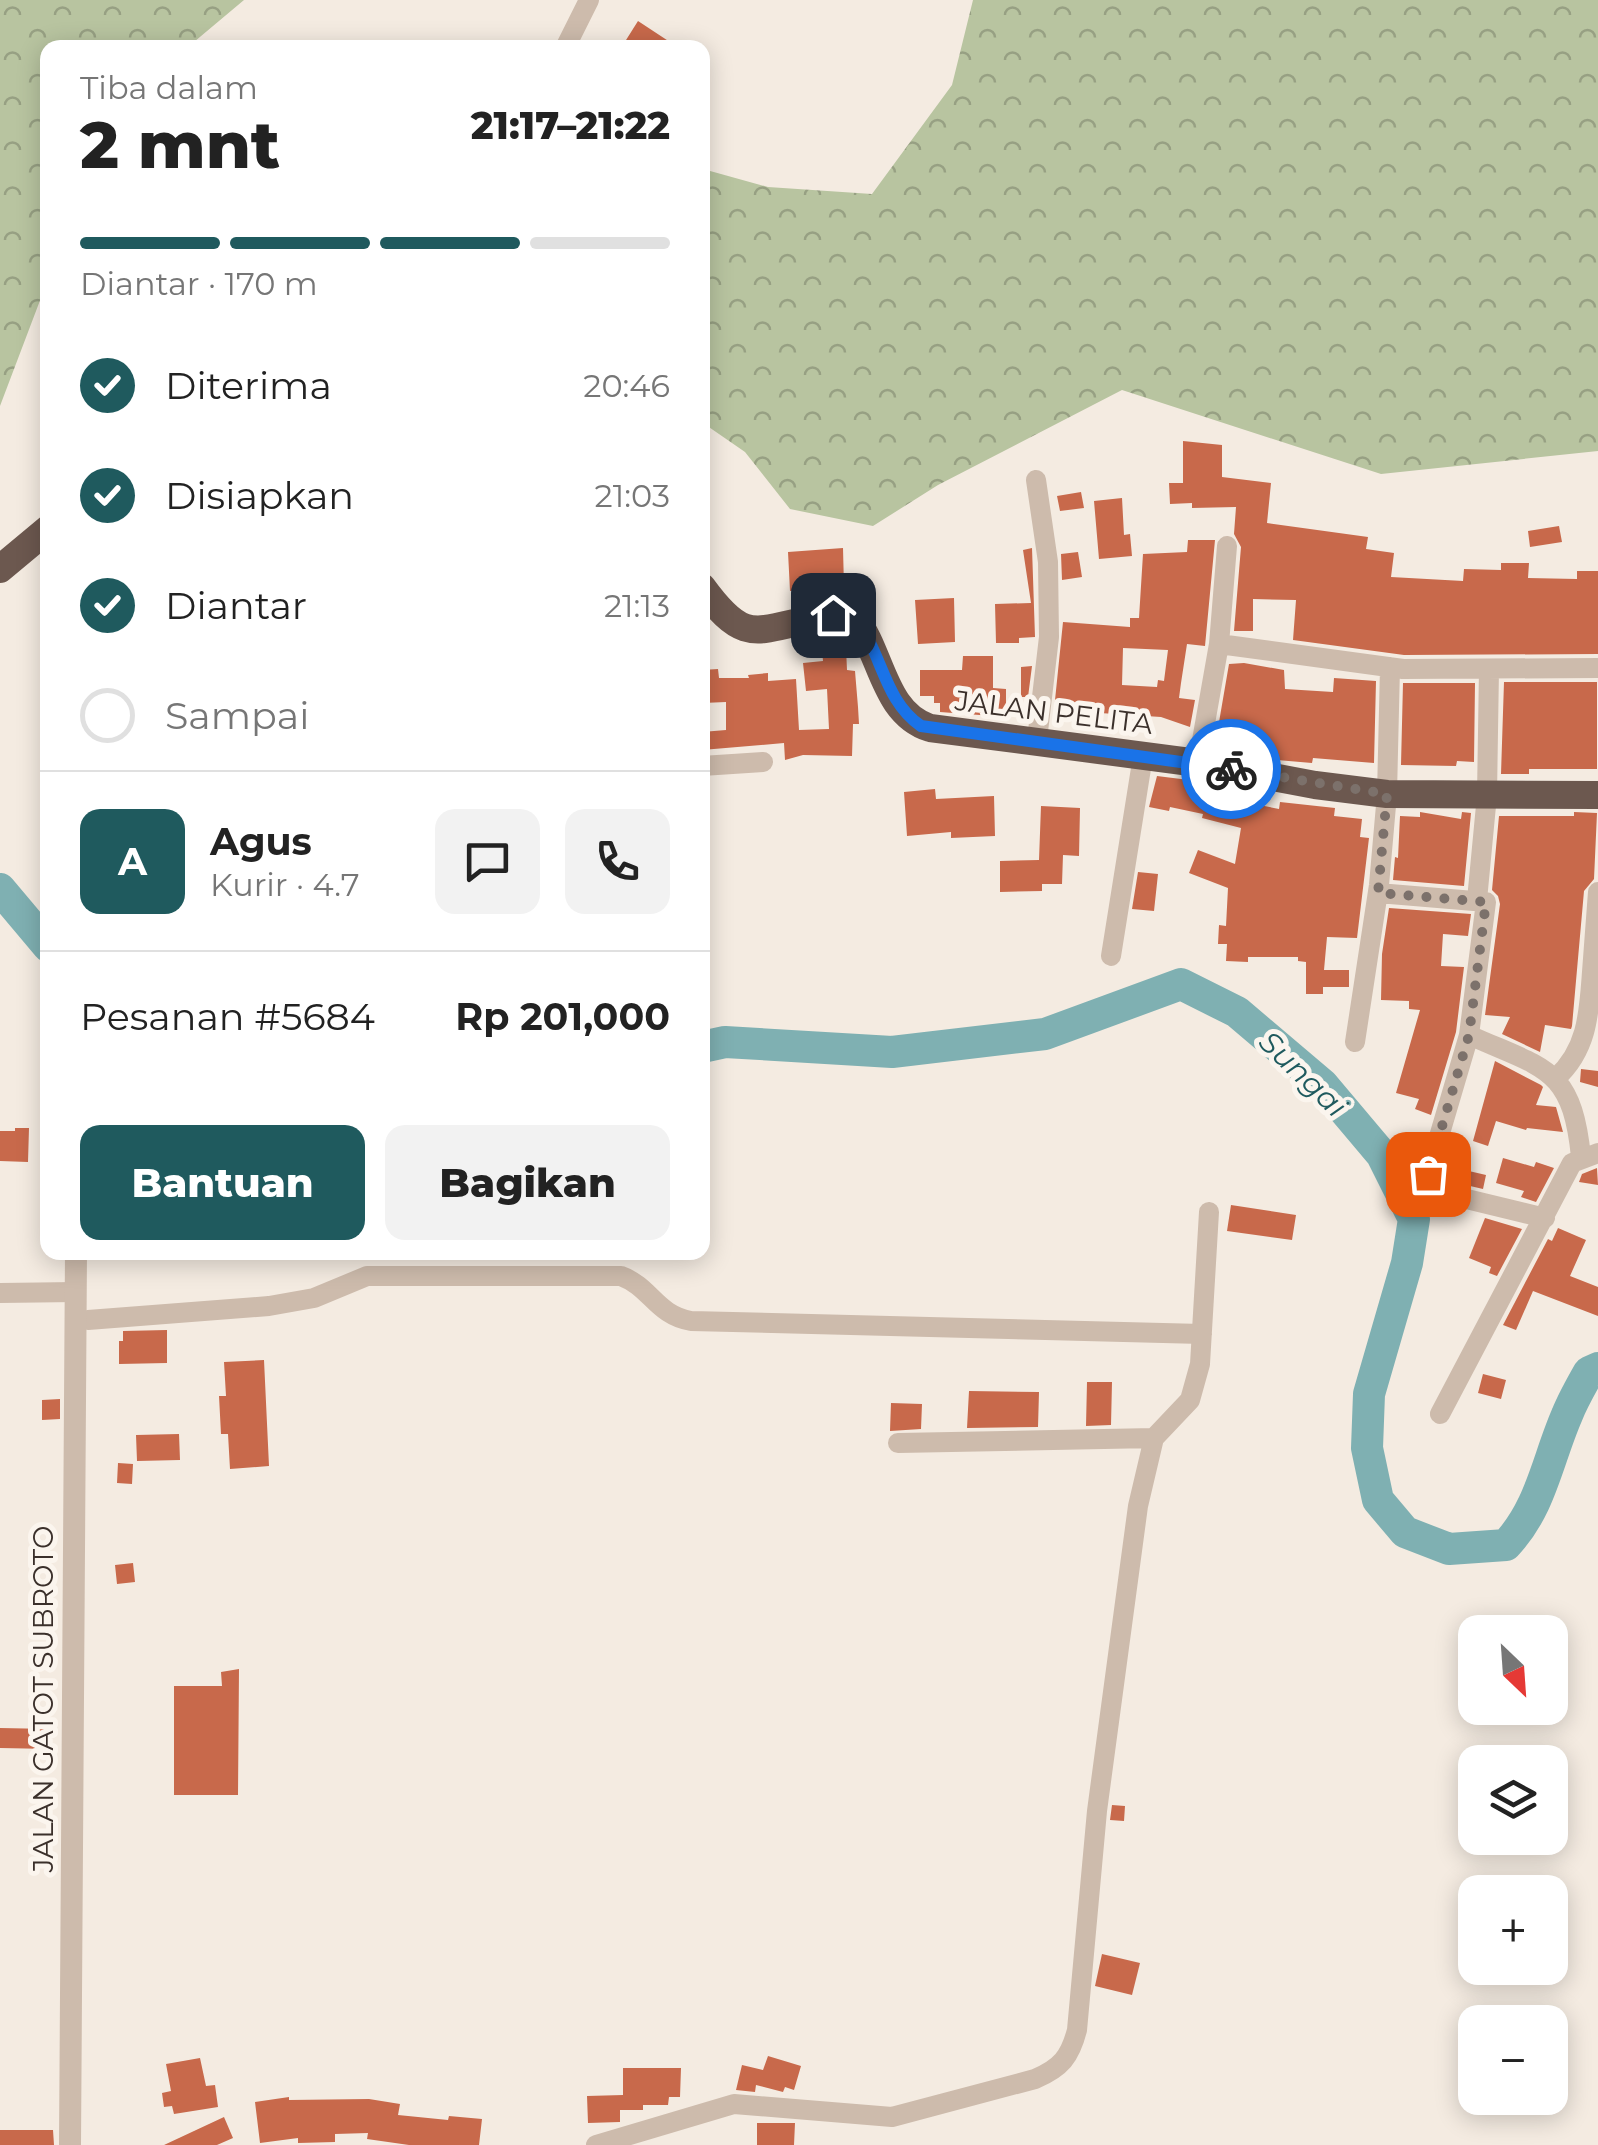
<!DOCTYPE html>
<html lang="id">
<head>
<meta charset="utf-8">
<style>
  :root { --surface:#fff; --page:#f2f2f2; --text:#222; --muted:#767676; --line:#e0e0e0; --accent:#1f5a5e }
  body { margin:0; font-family:Montserrat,sans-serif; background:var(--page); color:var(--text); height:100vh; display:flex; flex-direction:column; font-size:38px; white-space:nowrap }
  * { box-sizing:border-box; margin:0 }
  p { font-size:32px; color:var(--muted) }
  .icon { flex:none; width:55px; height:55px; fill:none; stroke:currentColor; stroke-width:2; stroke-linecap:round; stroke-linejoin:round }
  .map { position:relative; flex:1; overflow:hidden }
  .details { position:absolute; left:40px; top:40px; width:670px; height:1220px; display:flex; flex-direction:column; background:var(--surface); border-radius:20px; box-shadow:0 5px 25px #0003 }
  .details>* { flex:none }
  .needle { width:65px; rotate:155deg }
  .controls { position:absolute; left:1458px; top:1615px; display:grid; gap:20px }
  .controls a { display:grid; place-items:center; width:110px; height:110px; border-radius:20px; background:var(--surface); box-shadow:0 5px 25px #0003; font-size:50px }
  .pin { position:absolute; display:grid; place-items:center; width:85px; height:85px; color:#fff; margin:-42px; border-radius:20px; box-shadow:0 5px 15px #0006 }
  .courier { position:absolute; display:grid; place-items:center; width:100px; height:100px; margin:-50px; border:8px solid #1a73e8; border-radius:50%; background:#fff; color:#222; box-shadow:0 2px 12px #0007 }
  .head em { font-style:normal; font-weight:800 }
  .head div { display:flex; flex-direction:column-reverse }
  .head { display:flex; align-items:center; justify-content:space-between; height:170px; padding:0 40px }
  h1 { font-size:65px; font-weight:800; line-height:75px }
  .bar { display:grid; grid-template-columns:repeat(4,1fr); gap:15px 10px; align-content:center; height:120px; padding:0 40px }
  .bar i { height:12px; border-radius:8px; background:var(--line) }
  .bar .active { background:var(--accent) }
  .bar p { grid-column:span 4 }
  .line { display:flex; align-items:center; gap:25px; padding:0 40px; border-top:2px solid var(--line) }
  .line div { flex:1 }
  .round { display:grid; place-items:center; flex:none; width:105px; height:105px; border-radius:20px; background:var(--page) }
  ol { padding:0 40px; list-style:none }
  li { display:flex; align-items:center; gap:30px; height:110px }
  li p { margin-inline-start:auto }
  li .icon { padding:10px; border-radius:50%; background:var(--accent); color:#fff; stroke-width:4 }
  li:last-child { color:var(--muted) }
  li i { width:55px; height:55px; border:5px solid var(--line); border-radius:50% }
  .button { display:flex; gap:20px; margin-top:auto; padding:20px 40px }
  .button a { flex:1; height:115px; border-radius:20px; background:var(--accent); color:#fff; font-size:40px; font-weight:800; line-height:115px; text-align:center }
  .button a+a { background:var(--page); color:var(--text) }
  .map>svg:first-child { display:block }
</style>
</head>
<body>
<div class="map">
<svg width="1598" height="2145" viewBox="0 0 1598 2145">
  <defs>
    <pattern id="forest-crowns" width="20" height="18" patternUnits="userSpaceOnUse" patternTransform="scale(2.5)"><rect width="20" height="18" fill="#b8c4a0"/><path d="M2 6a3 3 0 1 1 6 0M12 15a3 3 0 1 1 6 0" fill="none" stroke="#97a083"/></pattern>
  </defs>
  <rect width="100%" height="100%" fill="#f4ebe1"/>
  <path fill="url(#forest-crowns)" d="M0,0H244L188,47L48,48L47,282L0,406Z
    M973,0H1598V451L1381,474L1122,390L938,485L873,526L790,509L745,452L703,423V169L768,187L872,194L952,85Z"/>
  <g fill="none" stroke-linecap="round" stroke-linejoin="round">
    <path stroke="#7fb0b2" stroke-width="32" d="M0,889L48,946
      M702,1047L725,1042L892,1052L1045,1034L1181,984L1237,1012L1323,1085L1382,1155L1414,1219L1407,1263L1369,1394L1367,1448L1378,1500L1405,1532L1449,1549L1506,1545C1541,1508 1547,1461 1567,1415C1573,1400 1581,1386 1589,1372L1598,1368"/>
  </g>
  <path fill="#c8694b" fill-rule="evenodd" d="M638,21L679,48H621Z
    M1183,441L1222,445V477L1271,483L1267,523L1368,537L1366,549L1394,553L1391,577L1463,581L1464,569L1501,570V563H1529L1528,578L1577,579V571H1598V654L1404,655L1293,640L1296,600L1253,599V631H1234L1241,547L1234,534L1236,507L1192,508V503L1170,504L1169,483H1183Z
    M1081,492L1084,508L1060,511L1057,496Z
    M1122,498L1124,535L1130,534L1132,556L1099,559L1094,501Z
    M1559,526L1562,542L1530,547L1528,531Z
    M1188,540H1215L1205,646L1187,644L1181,683L1179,698L1195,700L1190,727L1161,717L1054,710L1063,622L1130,627V618H1139L1143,554L1187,552ZM1123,648L1168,650L1164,681L1158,680L1157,687L1122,685Z
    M843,548L844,587L790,591L788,552Z
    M1032,548L1035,637L1019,638V643H996L995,604L1031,603L1023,550Z
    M1078,552L1082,577L1062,580L1061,554Z
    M954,598L955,642L918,644L915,600Z
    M846,648L847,670L855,671L858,707L859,724H853L852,756L803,755L785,760L784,743L702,750V732L726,730V702L703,703L702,670L718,669L719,678H749L748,675L768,673V681L796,679L799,730L829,729L827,689L806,691L803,663L823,661L822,650Z
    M963,656H993V688L1006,689V717L940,712V703H934V696H920V670H962Z
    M1244,663L1284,670L1285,689L1333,692L1334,678L1376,681L1374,763L1313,758L1312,763L1277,760L1275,757L1241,752L1243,738L1221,735L1222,729L1218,728L1229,664Z
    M1032,666L1028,697H1021V667Z
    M1504,682H1597V769H1529V774H1501Z
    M1403,683H1475L1474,762L1457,761L1456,766L1401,765Z
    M1157,776L1205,782L1204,789L1245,799L1244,802L1279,809L1280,802L1335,808L1334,816L1362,819L1360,837L1369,838L1357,938L1327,937L1324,970H1349V987H1323V994H1306V962L1298,961V957H1248V962L1226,961L1227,944H1218L1219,925L1226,926L1228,888L1189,873L1198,850L1235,864L1241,828L1202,818L1203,814L1170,807L1169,811L1149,807Z
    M935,789L936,799L994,796L995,836L951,838V832L907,836L904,792Z
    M1041,806L1080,808L1079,856L1063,855L1062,884H1042V891L1000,892V861L1039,860Z
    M1420,812L1461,819L1462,812L1471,813L1464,886L1393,880L1395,857L1398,858L1400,816L1420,817Z
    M1574,812L1597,813L1594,879L1584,891L1572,1026L1571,1029L1545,1025L1540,1052L1502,1034L1510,1017L1485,1015L1500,904L1498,896L1492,890L1499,816H1574Z
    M1138,872L1158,874L1154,911L1132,909Z
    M1389,908L1471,914L1468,936L1443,934L1441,966L1464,967L1456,1032L1431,1115L1415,1109L1419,1099L1396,1093L1420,1010L1409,1009V1001L1381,1000L1382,954Z
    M1495,1061L1541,1085L1543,1087L1536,1105L1556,1107L1563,1132L1527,1128L1526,1130L1496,1121L1488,1146L1473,1141Z
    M1581,1069L1598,1071V1087L1580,1082Z
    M15,1128H29L28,1162L0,1161V1131H15Z
    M1503,1158L1534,1167L1536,1162L1554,1168L1536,1202L1521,1197L1524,1191L1496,1183Z
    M1456,1168L1486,1175L1483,1189L1453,1182Z
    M1597,1168L1598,1185L1579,1182L1582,1174Z
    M1231,1205L1296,1215L1292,1240L1227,1231Z
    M1485,1218L1522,1229L1497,1276L1489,1273L1491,1267L1469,1258Z
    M1558,1228L1586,1240L1570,1276L1598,1287V1316L1533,1291L1516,1330L1503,1325L1548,1239L1552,1241Z
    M167,1330V1363L119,1364V1341H123V1331Z
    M264,1360L269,1466L230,1469L228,1434H221L219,1396H226L224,1362Z
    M1483,1374L1506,1380L1501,1399L1478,1393Z
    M1087,1382H1112L1111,1425L1086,1426Z
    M969,1391L1039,1392L1038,1427L967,1428Z
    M60,1399V1419L42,1420V1400Z
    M891,1403L922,1404L921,1429L890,1431Z
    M179,1434L180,1460L137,1461L136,1435Z
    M118,1463L133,1464L132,1484L117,1483Z
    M133,1563L135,1582L117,1584L115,1565Z
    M239,1669L238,1795H174V1686H222L221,1672Z
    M0,1728L51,1729V1749L0,1748Z
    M1112,1805L1125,1806L1124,1821L1110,1820Z
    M1102,1954L1140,1963L1132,1995L1095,1986Z
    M768,2056L801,2066L794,2090L785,2087L783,2092L756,2085L755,2092L736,2090L742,2065L763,2070Z
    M200,2058L206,2086L215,2085L218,2107L174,2114L172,2106L164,2107L162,2093L171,2091L166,2064Z
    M623,2068H681L680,2097H669L668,2105H643V2110H620V2122L588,2123L587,2096L623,2095Z
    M289,2097V2100L369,2099L400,2104L398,2115L448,2120L449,2116L482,2119L479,2145H409L367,2139L368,2133L335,2134V2142L298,2143V2138L260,2143L255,2102Z
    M224,2117L233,2138L217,2145H164Z
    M757,2123H795L794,2145H757Z
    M0,2130H53L54,2145H0Z"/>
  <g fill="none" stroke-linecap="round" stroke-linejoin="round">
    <path stroke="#cdbbac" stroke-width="20" d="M565,48L589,0
      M1036,480L1048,562L1049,637L1037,740
      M1227,546L1219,644L1403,669L1598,668
      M1198,763L1219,644
      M702,766L763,762
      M1598,892L1592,972H1598
      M1378,893L1486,902L1469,1035L1428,1174L1446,1194L1545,1218
      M1477,900L1487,795L1489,669
      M1111,956L1143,756
      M1469,1035C1544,1069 1572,1066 1581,1157
      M1355,1042L1379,885L1387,794L1390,667
      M1556,1078C1588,1049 1589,1012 1592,972
      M0,1293L76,1292
      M88,1320L269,1306L314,1298L367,1276H621C651,1287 656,1315 691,1321L1202,1334
      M1440,1414L1572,1163L1598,1153
      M898,1443L1154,1438
      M596,2145L734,2104L892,2117L1035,2079C1061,2068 1070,2057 1077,2030L1097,1811L1138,1506L1154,1438L1190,1400L1200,1364L1209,1212"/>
    <path stroke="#cdbbac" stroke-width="22" d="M70,2145L76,1252"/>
    <path stroke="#6c584f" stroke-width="28" d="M0,569L48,529
      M702,587C745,646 755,630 817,618C830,615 842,613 855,619C882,653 883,713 930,728L1198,763L1315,785L1387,794L1598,795"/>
  </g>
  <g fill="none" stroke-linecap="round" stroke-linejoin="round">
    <path stroke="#7c716b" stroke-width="10" stroke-dasharray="0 18" d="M1231,769L1387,794L1378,893L1486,902L1469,1035L1428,1174"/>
    <path stroke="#1a73e8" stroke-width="12" d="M833,615L855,619C883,653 883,700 921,726L1231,769"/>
  </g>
  <g text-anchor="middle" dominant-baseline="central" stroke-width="10" stroke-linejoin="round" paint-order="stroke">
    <g font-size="28" fill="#3b302b" stroke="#fbf5ee">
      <text transform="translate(1054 712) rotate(7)">JALAN PELITA</text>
      <text transform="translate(43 1699) rotate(-90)">JALAN GATOT SUBROTO</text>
    </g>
    <g font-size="30" font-style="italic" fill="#1f5a5e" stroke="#fbf5ee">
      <text transform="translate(1303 1074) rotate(44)">Sungai</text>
    </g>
  </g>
</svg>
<div class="controls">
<a><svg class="needle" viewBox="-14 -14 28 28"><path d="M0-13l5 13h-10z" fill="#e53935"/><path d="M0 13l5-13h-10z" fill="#767676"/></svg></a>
<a><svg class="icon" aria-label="layers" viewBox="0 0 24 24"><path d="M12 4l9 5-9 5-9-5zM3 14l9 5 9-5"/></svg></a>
<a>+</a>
<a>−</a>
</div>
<div class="pin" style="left:1428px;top:1174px;background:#ea580c"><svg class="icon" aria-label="bag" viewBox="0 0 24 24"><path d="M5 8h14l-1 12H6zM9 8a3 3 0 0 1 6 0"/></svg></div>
<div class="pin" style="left:833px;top:615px;background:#1f2937"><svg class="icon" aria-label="home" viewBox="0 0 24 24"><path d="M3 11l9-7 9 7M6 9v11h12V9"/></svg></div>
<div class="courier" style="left:1231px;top:769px"><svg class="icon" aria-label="bike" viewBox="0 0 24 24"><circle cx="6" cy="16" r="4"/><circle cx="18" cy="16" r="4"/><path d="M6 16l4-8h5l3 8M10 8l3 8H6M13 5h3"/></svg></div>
<section class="details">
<div class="head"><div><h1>2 mnt</h1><p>Tiba dalam</p></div><em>21:17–21:22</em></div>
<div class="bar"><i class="active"></i><i class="active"></i><i class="active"></i><i></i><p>Diantar · 170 m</p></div>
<ol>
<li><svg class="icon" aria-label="check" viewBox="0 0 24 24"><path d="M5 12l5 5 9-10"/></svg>Diterima<p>20:46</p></li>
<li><svg class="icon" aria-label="check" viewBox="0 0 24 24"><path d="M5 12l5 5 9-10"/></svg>Disiapkan<p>21:03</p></li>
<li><svg class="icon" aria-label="check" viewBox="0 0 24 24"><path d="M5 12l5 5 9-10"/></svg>Diantar<p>21:13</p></li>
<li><i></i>Sampai</li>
</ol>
<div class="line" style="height:180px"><b class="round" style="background:var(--accent);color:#fff">A</b><div><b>Agus</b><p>Kurir · 4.7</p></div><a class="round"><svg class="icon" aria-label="chat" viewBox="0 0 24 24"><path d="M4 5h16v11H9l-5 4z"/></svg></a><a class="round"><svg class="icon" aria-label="phone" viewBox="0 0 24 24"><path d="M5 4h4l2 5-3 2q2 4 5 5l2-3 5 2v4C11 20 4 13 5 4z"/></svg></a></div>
<div class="line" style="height:130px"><div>Pesanan #5684</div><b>Rp 201,000</b></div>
<div class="button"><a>Bantuan</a><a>Bagikan</a></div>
</section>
</div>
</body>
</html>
